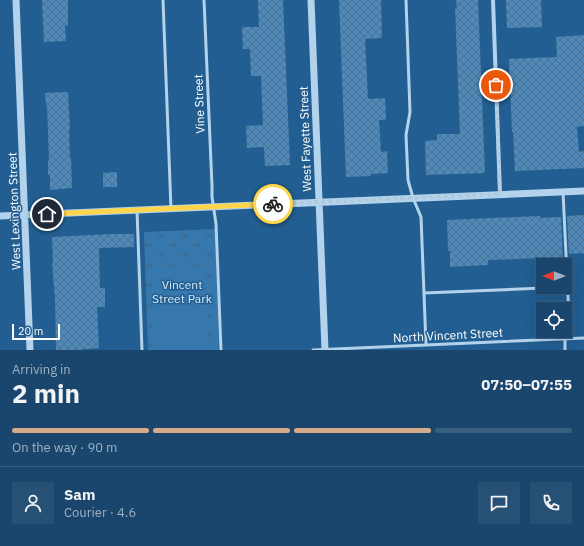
<!DOCTYPE html>
<html lang="en">
<head>
<meta charset="utf-8">
<style>
  :root { --surface:#1a466d; --page:#275075; --text:#f1f3f6; --muted:#9fb1c2; --line:#385e80; --accent:#d6ab8b }
  body { margin:0; font-family:"IBM Plex Sans",sans-serif; background:var(--page); color:var(--text); height:100vh; display:flex; flex-direction:column; font-size:15px; white-space:nowrap }
  * { box-sizing:border-box; margin:0 }
  p { font-size:13px; color:var(--muted) }
  .icon { flex:none; width:22px; height:22px; fill:none; stroke:currentColor; stroke-width:2; stroke-linecap:round; stroke-linejoin:round }
  .map { position:relative; height:350px; overflow:hidden }
  .sheet { display:flex; flex-direction:column; background:var(--surface); flex:1 }
  .sheet>* { flex:none }
  .needle { width:26px; rotate:270deg }
  .fabs { position:absolute; left:536px; top:258px; display:grid; gap:8px }
  .fabs a { display:grid; place-items:center; width:36px; height:36px; border-radius:0px; background:var(--surface); box-shadow:0 4px 16px #0002,0 0 0 1px var(--line); font-size:20px }
  .scale { position:absolute; left:12px; bottom:10px; width:48px; box-sizing:border-box; padding-left:4px; border:2px solid #fff; border-top:0; font-size:11px; line-height:14px; white-space:nowrap; color:#fff; -webkit-text-stroke:3px #225e91; paint-order:stroke }
  .pin { position:absolute; display:grid; place-items:center; width:34px; height:34px; color:#fff; margin:-17px; border:2px solid #fff; border-radius:50%; box-shadow:0 1px 4px #0007 }
  .courier { position:absolute; display:grid; place-items:center; width:40px; height:40px; margin:-20px; border:3px solid #ffd54a; border-radius:50%; background:#fff; color:#222; box-shadow:0 1px 5px #0007 }
  .summary em { font-style:normal; font-weight:800 }
  .summary div { display:flex; flex-direction:column-reverse }
  .summary { display:flex; align-items:center; justify-content:space-between; height:68px; padding:0 12px }
  h1 { font-size:26px; font-weight:800; line-height:30px }
  .bar { display:grid; grid-template-columns:repeat(4,1fr); gap:6px 4px; align-content:center; height:48px; padding:0 12px }
  .bar i { height:5px; border-radius:3px; background:var(--line) }
  .bar .on { background:var(--accent) }
  .bar p { grid-column:span 4 }
  .line { display:flex; align-items:center; gap:10px; padding:0 12px; border-top:1px solid var(--line) }
  .line div { flex:1 }
  .round { display:grid; place-items:center; flex:none; width:42px; height:42px; border-radius:0px; background:var(--page) }
  .map>svg:first-child { display:block }
</style>
</head>
<body>
<div class="map">
<svg width="584" height="350" viewBox="0 0 584 350">
  <defs>
    <pattern id="park-tufts" width="24" height="20" patternUnits="userSpaceOnUse"><rect width="24" height="20" fill="#3678ae"/><path d="M3 7l-1-3M5 7V3M7 7l1-3M15 17l-1-3M17 17v-4M19 17l1-3" fill="none" stroke="#41627d"/></pattern>
    <pattern id="building-cross-hatch" width="8" height="8" patternUnits="userSpaceOnUse"><rect width="8" height="8" fill="#4f89b9"/><path d="M0 0l8 8M0 8l8-8" fill="none" stroke="#4e718d"/></pattern>
  </defs>
  <rect width="100%" height="100%" fill="#225e91"/>
  <path fill="url(#park-tufts)" d="M215,229L219,350H148L144,232Z"/>
  <path fill="#3678ae" d="M199,271L206,275L208,348L165,349L155,344L153,273Z"/>
  <path fill="url(#building-cross-hatch)" d="M42,0H68V25L65,26L66,41L44,42Z
    M258,0H283L290,165L265,166L264,147L247,148L246,126L263,125L261,76H251L250,49H243L242,27H259Z
    M339,0H381L382,38L365,39L368,99L385,98L386,120H379L381,152L387,151L388,173L371,174V176L346,177Z
    M456,0H478L485,173L426,175L425,141L437,140V134H460L455,7H457Z
    M506,0H541L542,27L507,28Z
    M584,35V126L577,127L579,152L584,151V168L515,171L513,132H512L509,59L557,57L556,37Z
    M68,92L70,129H69L70,158H71L72,188L50,190V175H48V160H49L47,105H46L45,93Z
    M117,172V187H103V173Z
    M584,215V253L569,254L567,216Z
    M540,216V218L561,217L563,265H543L542,258L488,260V265L450,267V251H448L447,220Z
    M112,234H134V247L99,248L100,288H105V307H97L99,348L76,350H56L55,299L52,263H53L52,237Z"/>
  <g fill="none" stroke-linecap="round" stroke-linejoin="round">
    <path stroke="#b3d3ec" stroke-width="3" d="M163,0L171,209
      M204,0L212,186V197L216,224L221,350
      M406,0L410,112L406,135L408,180L413,198L421,217L426,345
      M563,192L570,338
      M137,210L142,350
      M424,293L568,287
      M565,338V350
      M313,350L584,338"/>
    <path stroke="#b3d3ec" stroke-width="4" d="M493,0L500,194"/>
    <path stroke="#b3d3ec" stroke-width="7" d="M16,0L30,350
      M311,0L325,350
      M0,216L584,191"/>
  </g>
  <g fill="none" stroke-linecap="round" stroke-linejoin="round">
    <path stroke="#b2c7d8" stroke-width="4" stroke-dasharray="0 7.2" d="M273,204L500,194L496,85"/>
    <path stroke="#ffd54a" stroke-width="5" d="M47,214L273,204"/>
  </g>
  <g text-anchor="middle" dominant-baseline="central" stroke-width="3" stroke-linejoin="round" paint-order="stroke">
    <g font-size="12" fill="#fff" stroke="#225e91">
      <text transform="translate(199 104) rotate(-92)">Vine Street</text>
      <text transform="translate(305 139) rotate(-92)">West Fayette Street</text>
      <text transform="translate(14 211) rotate(-92)">West Lexington Street</text>
      <text transform="translate(448 335) rotate(-3)">North Vincent Street</text>
    </g>
    <g font-size="12" fill="#d9ebf9" stroke="#225e91">
      <text x="182" y="284">Vincent<tspan x="182" dy="14">Street Park</tspan></text>
    </g>
  </g>
</svg>
<div class="fabs">
<a><svg class="needle" viewBox="-14 -14 28 28"><path d="M0-13l5 13h-10z" fill="#e53935"/><path d="M0 13l5-13h-10z" fill="#9fb1c2"/></svg></a>
<a><svg class="icon" aria-label="locate" viewBox="0 0 24 24"><circle cx="12" cy="12" r="6"/><path d="M12 2v4M12 18v4M2 12h4M18 12h4"/></svg></a>
</div>
<div class="scale">20 m</div>
<div class="pin" style="left:496px;top:85px;background:#ea580c"><svg class="icon" aria-label="bag" viewBox="0 0 24 24"><path d="M5 8h14l-1 12H6zM9 8a3 3 0 0 1 6 0"/></svg></div>
<div class="pin" style="left:47px;top:214px;background:#1f2937"><svg class="icon" aria-label="home" viewBox="0 0 24 24"><path d="M3 11l9-7 9 7M6 9v11h12V9"/></svg></div>
<div class="courier" style="left:273px;top:204px"><svg class="icon" aria-label="bike" viewBox="0 0 24 24"><circle cx="6" cy="16" r="4"/><circle cx="18" cy="16" r="4"/><path d="M6 16l4-8h5l3 8M10 8l3 8H6M13 5h3"/></svg></div>
</div>
<section class="sheet">
<div class="summary"><div><h1>2 min</h1><p>Arriving in</p></div><em>07:50–07:55</em></div>
<div class="bar"><i class="on"></i><i class="on"></i><i class="on"></i><i></i><p>On the way · 90 m</p></div>
<div class="line" style="height:72px"><a class="round"><svg class="icon" aria-label="person" viewBox="0 0 24 24"><circle cx="12" cy="8" r="4"/><path d="M4 21q1-7 8-7t8 7"/></svg></a><div><b>Sam</b><p>Courier · 4.6</p></div><a class="round"><svg class="icon" aria-label="chat" viewBox="0 0 24 24"><path d="M4 5h16v11H9l-5 4z"/></svg></a><a class="round"><svg class="icon" aria-label="phone" viewBox="0 0 24 24"><path d="M5 4h4l2 5-3 2q2 4 5 5l2-3 5 2v4C11 20 4 13 5 4z"/></svg></a></div>
</section>
</body>
</html>
